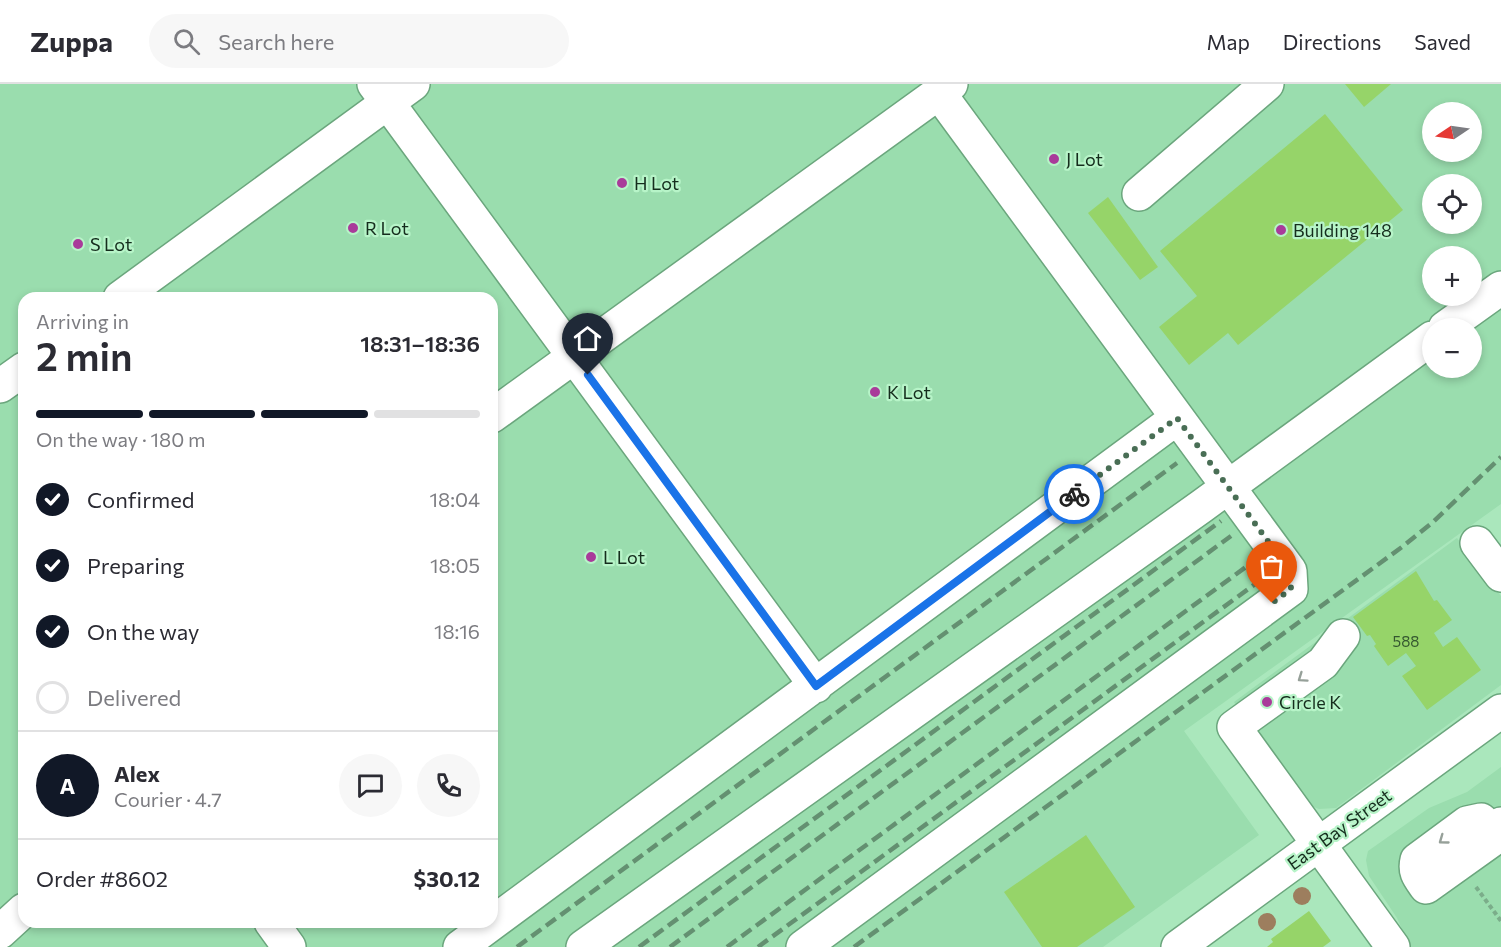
<!DOCTYPE html>
<html lang="en">
<head>
<meta charset="utf-8">
<style>
  :root { --surface:#fff; --page:#f7f7f7; --text:#2b2b33; --muted:#7c7c81; --line:#e1e1e2; --accent:#111827 }
  body { margin:0; font-family:Commissioner,sans-serif; background:var(--page); color:var(--text); height:100vh; display:flex; flex-direction:column; font-size:22px; white-space:nowrap }
  * { box-sizing:border-box; margin:0 }
  p { font-size:20px; color:var(--muted) }
  .icon { flex:none; width:33px; height:33px; fill:none; stroke:currentColor; stroke-width:2; stroke-linecap:round; stroke-linejoin:round }
  .map { position:relative; flex:1; overflow:hidden }
  .panel { position:absolute; left:18px; top:208px; width:480px; height:636px; display:flex; flex-direction:column; background:var(--surface); border-radius:18px; box-shadow:0 3px 9px #0003 }
  .panel>* { flex:none }
  .needle { width:39px; rotate:257deg }
  .buttons { position:absolute; left:1422px; top:18px; display:grid; gap:12px }
  .buttons a { display:grid; place-items:center; width:60px; height:60px; border-radius:50%; background:var(--surface); box-shadow:0 3px 9px #0003; font-size:30px }
  .pin { position:absolute; display:grid; place-items:center; width:51px; height:51px; color:#fff; margin:-62px -26px; border-radius:50% 50% 50% 0; rotate:-45deg; box-shadow:0 0 6px #0007 }
  .pin .icon { rotate:45deg }
  .courier { position:absolute; display:grid; place-items:center; width:60px; height:60px; margin:-30px; border:4px solid #1a73e8; border-radius:50%; background:#fff; color:#222; box-shadow:0 2px 8px #0007 }
  .headline em { font-style:normal; font-weight:600 }
  .headline div { display:flex; flex-direction:column-reverse }
  .headline { display:flex; align-items:center; justify-content:space-between; height:102px; padding:0 18px }
  h1 { font-size:39px; font-weight:600; line-height:45px }
  .bar { display:grid; grid-template-columns:repeat(4,1fr); gap:9px 6px; align-content:center; height:72px; padding:0 18px }
  .bar i { height:8px; border-radius:4px; background:var(--line) }
  .bar .on { background:var(--accent) }
  .bar p { grid-column:span 4 }
  .line { display:flex; align-items:center; gap:15px; padding:0 18px; border-top:2px solid var(--line) }
  .line div { flex:1 }
  .round { display:grid; place-items:center; flex:none; width:63px; height:63px; border-radius:32px; background:var(--page) }
  ol { padding:0 18px; list-style:none }
  li { display:flex; align-items:center; gap:18px; height:66px }
  li p { margin-inline-start:auto }
  li .icon { padding:6px; border-radius:50%; background:var(--accent); color:#fff; stroke-width:4 }
  li:last-child { color:var(--muted) }
  li i { width:33px; height:33px; border:3px solid var(--line); border-radius:50% }
  header { display:flex; align-items:center; gap:36px; box-sizing:border-box; height:84px; padding:0 30px; background:var(--surface); border-bottom:2px solid var(--line) }
  header strong { font-size:28px }
  nav { display:flex; gap:33px; margin-inline-start:auto; font-size:21px }
  .search { width:420px; height:54px; background:var(--page); display:flex; align-items:center; gap:15px; box-sizing:border-box; padding:0 21px; border-radius:33px; color:var(--muted); font-size:22px }
  .map>svg:first-child { display:block }
</style>
</head>
<body>
<header>
<strong>Zuppa</strong>
<div class="search"><svg class="icon" aria-label="search" viewBox="0 0 24 24"><circle cx="10" cy="10" r="6"/><path d="M15 15l6 6"/></svg>Search here</div>
<nav><a>Map</a><a>Directions</a><a>Saved</a></nav>
</header>
<div class="map">
<svg width="1501" height="863" viewBox="0 0 1501 863">
  <rect width="100%" height="100%" fill="#aae7bc"/>
  <path fill="#9addae" fill-rule="evenodd" d="M0,0H1501V420L1184,647L1259,751L1103,863H0ZM1432,28H1472V68H1432ZM1432,100H1472V140H1432ZM1432,172H1472V212H1432ZM24,214H492V838H24ZM1432,244H1472V284H1432Z
    M1457,454L1501,512V601L1336,724L1319,725L1302,718L1234,618Z
    M1501,683V863H1410L1397,834L1369,792L1366,776L1368,767L1429,724L1467,708Z"/>
  <path fill="#96d469" d="M1345,0H1391L1364,23Z
    M1325,30L1403,126L1238,261L1228,249L1189,281L1159,243L1197,212L1160,167Z
    M1108,113L1158,183L1140,196L1088,129Z
    M1416,487L1434,517L1437,516L1452,536L1434,549L1443,563L1457,553L1481,586L1427,626L1402,592L1416,582L1406,569L1388,582L1374,562L1376,560L1370,551L1367,552L1353,533Z
    M1086,751L1135,823L1077,863H1042L1004,808Z
    M1309,827L1331,857L1323,863H1267L1273,858L1271,855Z"/>
  <g fill="none" stroke-linecap="round" stroke-linejoin="round">
    <g stroke="#6ba67d" stroke-width="36">
      <path id="minor" d="M374,0L816,602
        M1139,110L1267,0
        M120,214L413,0
        M1445,244L1501,204
        M0,302L24,285
        M492,332L951,0
        M1477,459L1501,491
        M1343,552L1323,579L1234,643L1393,863
        M1492,747L1481,736L1467,739L1417,776C1414,788 1419,793 1426,803L1492,756V747L1501,740
        M271,838L289,863
        M0,848L24,826
        M460,863L1177,334
        M583,863L1202,422L1432,254
        M803,863L1291,505L1290,487L939,9"/>
    </g>
    <g stroke="#6ba67d" stroke-width="36">
      <path id="major" d="M1178,863L1501,627"/>
    </g>
    <path stroke="#7bad8a" stroke-width="4" stroke-dasharray="4.5 3" stroke-linecap="butt" d="M1476,803L1501,837"/>
    <use href="#minor" stroke="#fff" stroke-width="33"/>
    <use href="#major" stroke="#fff" stroke-width="33"/>
    <path stroke="#649071" stroke-width="4.5" stroke-dasharray="12 6" stroke-linecap="butt" d="M517,863L1177,379
      M639,863L1221,437
      M670,863L1231,452
      M727,863L1250,480
      M758,863L1262,495
      M854,863L1402,463L1433,438L1501,373"/>
  </g>
  <g fill="#9d7e5e">
    <circle cx="1302" cy="812" r="9"/>
    <circle cx="1267" cy="838" r="9"/>
  </g>
  <defs><path id="oneway-chevron" d="M-2-3.5L2.5 0L-2 3.5" fill="none" stroke-width="1.6" stroke-linecap="round" stroke-linejoin="round" transform="scale(1.5)"/></defs>
  <g stroke="#96a099">
    <use href="#oneway-chevron" transform="translate(1302 594) rotate(145)"/>
    <use href="#oneway-chevron" transform="translate(1443 756) rotate(144)"/>
  </g>
  <g fill="none" stroke-linecap="round" stroke-linejoin="round">
    <path stroke="#496e55" stroke-width="6" stroke-dasharray="0 10.8" d="M1074,410L1177,334L1290,487L1291,505L1272,519"/>
    <path stroke="#1a73e8" stroke-width="8" d="M588,291L816,602L1074,410"/>
  </g>
  <g fill="#a93b9a" stroke="#b7f4c8" stroke-width="2">
    <circle cx="1054" cy="75" r="6"/>
    <circle cx="622" cy="99" r="6"/>
    <circle cx="353" cy="144" r="6"/>
    <circle cx="1281" cy="146" r="6"/>
    <circle cx="78" cy="160" r="6"/>
    <circle cx="875" cy="308" r="6"/>
    <circle cx="591" cy="473" r="6"/>
    <circle cx="1267" cy="618" r="6"/>
  </g>
  <g text-anchor="middle" dominant-baseline="central" stroke-width="4.5" stroke-linejoin="round" paint-order="stroke">
    <g font-size="15" fill="#355730">
      <text x="1406" y="557">588</text>
    </g>
    <g font-size="18" fill="#152d1d" stroke="#b7f4c8" text-anchor="start">
      <text x="1066" y="75">J Lot</text>
      <text x="634" y="99">H Lot</text>
      <text x="365" y="144">R Lot</text>
      <text x="1293" y="146">Building 148</text>
      <text x="90" y="160">S Lot</text>
      <text x="887" y="308">K Lot</text>
      <text x="603" y="473">L Lot</text>
      <text x="1279" y="618">Circle K</text>
    </g>
    <g font-size="18" fill="#152d1d" stroke="#b7f4c8">
      <text transform="translate(1339 745) rotate(-36)">East Bay Street</text>
    </g>
  </g>
</svg>
<div class="buttons">
<a><svg class="needle" viewBox="-14 -14 28 28"><path d="M0-13l5 13h-10z" fill="#e53935"/><path d="M0 13l5-13h-10z" fill="#7c7c81"/></svg></a>
<a><svg class="icon" aria-label="locate" viewBox="0 0 24 24"><circle cx="12" cy="12" r="6"/><path d="M12 2v4M12 18v4M2 12h4M18 12h4"/></svg></a>
<a>+</a>
<a>−</a>
</div>
<div class="pin" style="left:1272px;top:519px;background:#ea580c"><svg class="icon" aria-label="bag" viewBox="0 0 24 24"><path d="M5 8h14l-1 12H6zM9 8a3 3 0 0 1 6 0"/></svg></div>
<div class="pin" style="left:588px;top:291px;background:#1f2937"><svg class="icon" aria-label="home" viewBox="0 0 24 24"><path d="M3 11l9-7 9 7M6 9v11h12V9"/></svg></div>
<div class="courier" style="left:1074px;top:410px"><svg class="icon" aria-label="bike" viewBox="0 0 24 24"><circle cx="6" cy="16" r="4"/><circle cx="18" cy="16" r="4"/><path d="M6 16l4-8h5l3 8M10 8l3 8H6M13 5h3"/></svg></div>
<section class="panel">
<div class="headline"><div><h1>2 min</h1><p>Arriving in</p></div><em>18:31–18:36</em></div>
<div class="bar"><i class="on"></i><i class="on"></i><i class="on"></i><i></i><p>On the way · 180 m</p></div>
<ol>
<li><svg class="icon" aria-label="check" viewBox="0 0 24 24"><path d="M5 12l5 5 9-10"/></svg>Confirmed<p>18:04</p></li>
<li><svg class="icon" aria-label="check" viewBox="0 0 24 24"><path d="M5 12l5 5 9-10"/></svg>Preparing<p>18:05</p></li>
<li><svg class="icon" aria-label="check" viewBox="0 0 24 24"><path d="M5 12l5 5 9-10"/></svg>On the way<p>18:16</p></li>
<li><i></i>Delivered</li>
</ol>
<div class="line" style="height:108px"><b class="round" style="background:var(--accent);color:#fff">A</b><div><b>Alex</b><p>Courier · 4.7</p></div><a class="round"><svg class="icon" aria-label="chat" viewBox="0 0 24 24"><path d="M4 5h16v11H9l-5 4z"/></svg></a><a class="round"><svg class="icon" aria-label="phone" viewBox="0 0 24 24"><path d="M5 4h4l2 5-3 2q2 4 5 5l2-3 5 2v4C11 20 4 13 5 4z"/></svg></a></div>
<div class="line" style="height:78px"><div>Order #8602</div><b>$30.12</b></div>
</section>
</div>
</body>
</html>
